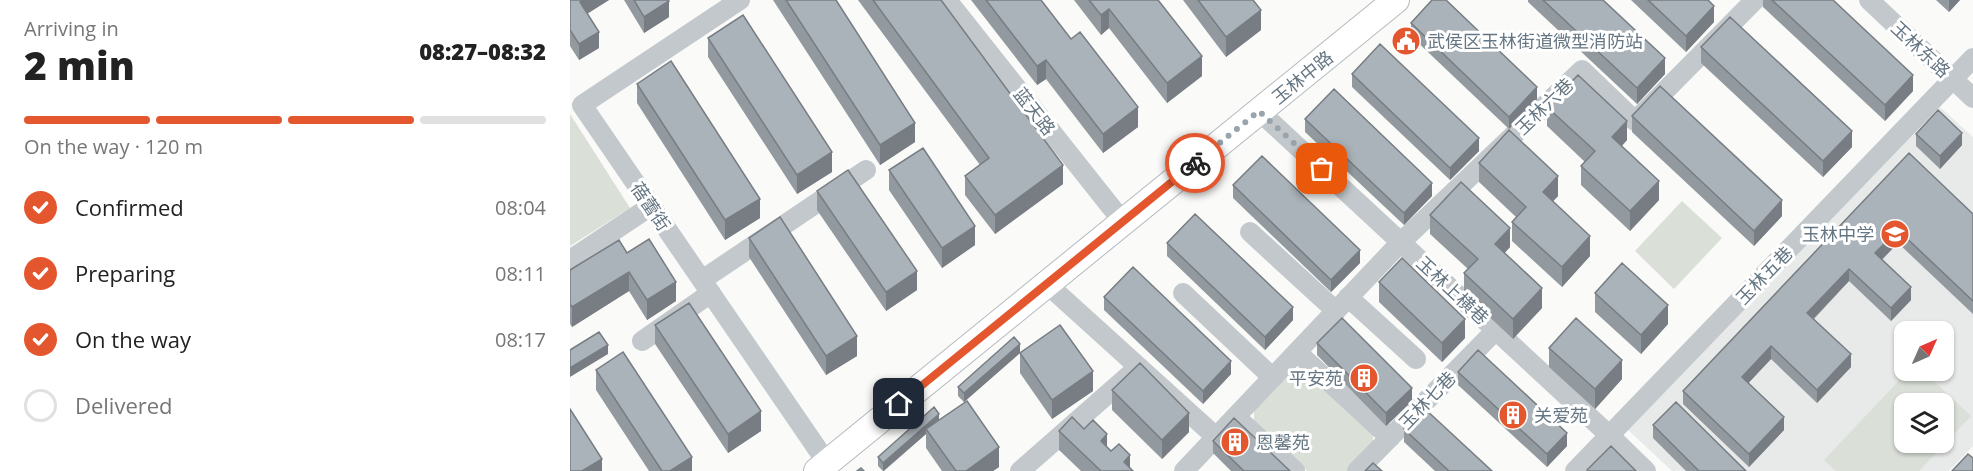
<!DOCTYPE html>
<html lang="en">
<head>
<meta charset="utf-8">
<style>
  :root { --surface:#fff; --page:#f2f2f2; --text:#222; --muted:#767676; --line:#e0e0e0; --accent:#e4572e }
  body { margin:0; font-family:"Open Sans","Noto Sans SC",sans-serif; background:var(--page); color:var(--text); height:100vh; display:flex; flex-direction:column; font-size:22px; white-space:nowrap }
  * { box-sizing:border-box; margin:0 }
  p { font-size:20px; color:var(--muted) }
  .icon { flex:none; width:33px; height:33px; fill:none; stroke:currentColor; stroke-width:2; stroke-linecap:round; stroke-linejoin:round }
  .map { position:relative; flex:1; overflow:hidden }
  .side { display:flex; flex-direction:column; background:var(--surface); width:570px }
  .side>* { flex:none }
  .needle { width:39px; rotate:45deg }
  .fabs { position:absolute; left:1324px; top:321px; display:grid; gap:12px }
  .fabs a { display:grid; place-items:center; width:60px; height:60px; border-radius:12px; background:var(--surface); box-shadow:0 2px 4px #0004; font-size:30px }
  .pin { position:absolute; display:grid; place-items:center; width:51px; height:51px; color:#fff; margin:-26px; border-radius:12px; box-shadow:0 3px 9px #0006 }
  .courier { position:absolute; display:grid; place-items:center; width:60px; height:60px; margin:-30px; border:4px solid #e4572e; border-radius:50%; background:#fff; color:#222; box-shadow:0 2px 8px #0007 }
  .summary em { font-style:normal; font-weight:800 }
  .summary div { display:flex; flex-direction:column-reverse }
  .summary { display:flex; align-items:center; justify-content:space-between; height:102px; padding:0 24px }
  h1 { font-size:39px; font-weight:800; line-height:45px }
  .bar { display:grid; grid-template-columns:repeat(4,1fr); gap:9px 6px; align-content:center; height:72px; padding:0 24px }
  .bar i { height:8px; border-radius:4px; background:var(--line) }
  .bar .on { background:var(--accent) }
  .bar p { grid-column:span 4 }
  ol { padding:0 24px; list-style:none }
  li { display:flex; align-items:center; gap:18px; height:66px }
  li p { margin-inline-start:auto }
  li .icon { padding:6px; border-radius:50%; background:var(--accent); color:#fff; stroke-width:4 }
  li:last-child { color:var(--muted) }
  li i { width:33px; height:33px; border:3px solid var(--line); border-radius:50% }
  main { display:flex; flex:1; min-height:0 }
  .map>svg:first-child { display:block }
</style>
</head>
<body>
<main>
<section class="side">
<div class="summary"><div><h1>2 min</h1><p>Arriving in</p></div><em>08:27–08:32</em></div>
<div class="bar"><i class="on"></i><i class="on"></i><i class="on"></i><i></i><p>On the way · 120 m</p></div>
<ol>
<li><svg class="icon" aria-label="check" viewBox="0 0 24 24"><path d="M5 12l5 5 9-10"/></svg>Confirmed<p>08:04</p></li>
<li><svg class="icon" aria-label="check" viewBox="0 0 24 24"><path d="M5 12l5 5 9-10"/></svg>Preparing<p>08:11</p></li>
<li><svg class="icon" aria-label="check" viewBox="0 0 24 24"><path d="M5 12l5 5 9-10"/></svg>On the way<p>08:17</p></li>
<li><i></i>Delivered</li>
</ol>
</section>
<div class="map">
<svg width="1403" height="471" viewBox="0 0 1403 471">
  <rect width="100%" height="100%" fill="#fafaf8"/>
  <path fill="#e8e9e9" fill-rule="evenodd" d="M1370,107L1403,137V446L1379,471H1102L1058,430ZM1335,332H1374V370H1335ZM1335,404H1374V442H1335Z"/>
  <path fill="#dadfd7" fill-rule="evenodd" d="M0,114L60,208L0,246Z
    M1112,201L1152,238L1104,289L1065,251Z
    M734,368L803,432V447L780,471H737L684,422V410L723,370Z
    M1338,371H1353L1401,416L1349,471H1266L1254,460ZM1335,404H1374V442H1335Z"/>
  <g fill="none" stroke-linecap="round" stroke-linejoin="round">
    <g stroke="#b5babe" stroke-width="28">
      <path id="major" d="M247,471L826,0"/>
    </g>
    <path stroke="#c3c8cc" stroke-width="20" d="M170,0L12,105L257,463
      M377,0L553,222
      M1299,0L1403,98
      M689,111L1039,435L1076,471
      M680,232L766,311
      M0,260L81,206
      M132,280L296,170
      M477,284L646,437
      M613,293L703,378
      M778,297L846,359
      M72,341L141,293
      M727,352L820,438
      M666,417L725,471
      M450,471L565,370
      M614,471L831,242L1012,70L1065,121L1185,0
      M787,471L926,330
      M1005,471L1403,58"/>
    <use href="#major" stroke="#fff" stroke-width="26"/>
  </g>
  <path fill="#929a9f" d="M0,0H39L17,14L29,48L9,60L0,46Z
    M54,0H98L99,17L74,33Z
    M203,0H266L345,142L310,165Z
    M288,0H371L493,184L425,234L395,195V176L410,165Z
    M401,0H471L568,127L533,153L476,79L467,85Z
    M504,0H588L632,76L597,103L539,28L531,35Z
    M613,0H683L691,30L656,57Z
    M958,0H1033L1095,74L1067,104L958,2Z
    M1061,0H1138L1144,22L1116,52Z
    M1193,0H1263L1343,91L1315,121L1193,7Z
    M1366,0H1390L1379,12Z
    M841,23L967,100L939,129L841,36Z
    M138,38L262,172L227,194L138,57Z
    M1131,47L1282,147L1253,177L1131,63Z
    M782,74L909,151L880,180L782,87Z
    M67,84L190,218L155,240L67,103Z
    M977,107L1057,140L1052,146L1089,200L1060,231L1011,185V166L1015,162L977,126Z
    M1062,116L1212,216L1184,246L1062,132Z
    M735,119L862,196L834,225L735,132Z
    M1346,134L1392,145L1370,169L1346,146Z
    M1339,153L1403,214V314L1328,243L1312,260L1341,300L1321,321L1279,281L1244,319L1281,367L1247,403L1201,359L1178,383L1214,430L1179,467L1113,404V391Z
    M909,163L988,196L983,201L1020,256L992,287L942,241V222L946,217L909,182Z
    M319,170L405,245L372,268L319,190Z
    M663,185L790,263L761,292L663,198Z
    M247,191L347,290L316,311L247,210Z
    M860,215L940,247L934,253L972,308L943,339L894,293V273L898,269L860,234Z
    M179,238L287,356L256,375L179,257Z
    M597,243L723,320L695,350L597,256Z
    M57,253L106,301L77,320L59,291L2,327L0,324V270Z
    M809,282L895,338L872,362L809,302Z
    M1025,293L1098,324L1071,354L1025,312Z
    M534,297L661,374L633,404L534,310Z
    M85,325L191,431L158,453L85,344Z
    M747,343L842,401L816,426L747,355Z
    M979,348L1052,379L1025,409L979,367Z
    M450,353L394,402L388,396V387Z
    M450,353L523,391L482,419L450,373Z
    M26,370L122,471H79L26,390Z
    M888,372L997,446L977,467L888,385Z
    M542,390L619,432L592,459L542,410Z
    M369,420L429,467L423,471H372L356,448V434L314,471H313L308,466V457Z
    M1083,425L1176,471H1116L1083,438Z
    M514,429L537,447L563,471H511L489,450V431Z
    M834,429L922,471H865L834,442Z
    M643,441L720,471H661L643,453Z"/>
  <path fill="#777d82" d="M14,0H39L10,18V2Z
    M1379,0H1390L1379,12Z
    M99,1V17L74,33V17Z
    M1144,6V22L1116,52V36Z
    M539,9V28L531,35V15Z
    M691,10V30L656,57V37Z
    M29,32V48L9,60V44Z
    M632,56V76L597,103V83Z
    M1095,58V74L1067,104V88Z
    M476,60V79L467,85V66Z
    M1343,75V91L1315,121V105Z
    M967,87V100L939,129V117Z
    M568,107V127L533,153V134Z
    M1057,121V140L1042,156V137Z
    M345,123V142L310,165V145Z
    M1282,131V147L1253,177V161Z
    M1392,133V145L1370,169V156Z
    M909,138V151L880,180V168Z
    M262,152V172L227,194V175Z
    M493,165V184L425,234V215Z
    M988,176V196L973,212V192Z
    M1089,181V200L1060,231V211Z
    M862,183V196L834,225V213Z
    M190,199V218L155,240V220Z
    M1212,200V216L1184,246V231Z
    M405,226V245L372,268V248Z
    M940,228V247L925,264V244Z
    M1328,230V243L1305,266V253Z
    M1020,236V256L992,287V267Z
    M790,250V263L761,292V280Z
    M1279,269V281L1237,325V313Z
    M347,271V290L316,311V292Z
    M59,272V291L2,327V307Z
    M106,282V301L77,320V300Z
    M1341,287V300L1321,321V308Z
    M972,288V308L943,339V319Z
    M1098,305V324L1071,354V335Z
    M723,307V320L695,350V337Z
    M895,319V338L872,362V343Z
    M287,336V356L256,375V356Z
    M450,344V353L394,402V393Z
    M38,345V354L0,377V368Z
    M1201,346V359L1172,390V377Z
    M1281,354V367L1247,403V390Z
    M1052,360V379L1025,409V389Z
    M661,361V374L633,404V391Z
    M523,371V391L482,419V400Z
    M842,388V401L816,426V413Z
    M191,411V431L158,453V434Z
    M619,413V432L592,459V440Z
    M369,414V423L356,429V434L313,471V463Z
    M1214,417V430L1179,467V454Z
    M997,433V446L977,467V454Z
    M537,434V453L531,441Z
    M429,447V467L423,471H396Z
    M560,455V471L554,462Z
    M122,457V471H100Z
    M32,459V471H12Z"/>
  <path fill="#aab3b9" stroke="#777d82" stroke-width="1.5" d="M0,0H14L10,2L29,32L9,44L0,30Z
    M64,0H98L99,1L74,17Z
    M216,0H266L345,123L310,145Z
    M303,0H371L493,165L425,215L395,176L419,158Z
    M416,0H471L501,39L510,32L568,107L533,134L476,60L467,66Z
    M519,0H588L632,56L597,83L539,9L531,15Z
    M628,0H683L691,10L656,37Z
    M862,0H876L967,87L939,117L841,23Z
    M973,0H1033L1095,58L1067,88Z
    M1078,0H1138L1144,6L1116,36Z
    M1202,0H1263L1343,75L1315,105Z
    M173,15L262,152L227,175L138,38Z
    M1160,17L1282,131L1253,161L1131,47Z
    M810,44L909,138L880,168L782,74Z
    M101,61L190,199L155,220L67,84Z
    M1008,75L1057,121L1042,137L1089,181L1060,211L1011,166L1025,151L977,107Z
    M1090,86L1212,200L1184,231L1062,116Z
    M764,89L862,183L834,213L735,119Z
    M1368,110L1392,133L1370,156L1346,134Z
    M939,130L988,176L973,192L1020,236L992,267L942,222L956,207L909,163Z
    M353,148L405,226L372,248L319,170Z
    M1339,153L1403,214V301L1328,230L1305,253L1341,287L1321,308L1279,269L1237,313L1281,354L1247,390L1201,346L1172,377L1214,417L1179,454L1113,391Z
    M692,156L790,250L761,280L663,185Z
    M278,170L347,271L316,292L247,191Z
    M891,182L940,228L925,244L972,288L943,319L894,273L908,259L860,215Z
    M625,214L723,307L695,337L597,243Z
    M210,217L287,336L256,356L179,238Z
    M79,239L106,282L77,300L59,272L2,307L0,304V270L49,240L57,253Z
    M832,258L895,319L872,343L809,282Z
    M1052,263L1098,305L1071,335L1025,293Z
    M563,267L661,361L633,391L534,297Z
    M119,303L191,411L158,434L85,325Z
    M772,318L842,388L816,413L747,343Z
    M1006,318L1052,360L1025,389L979,348Z
    M490,325L523,371L482,400L450,353Z
    M29,332L38,345L0,368V350Z
    M444,337L450,344L394,393L388,387Z
    M908,350L997,433L977,454L888,372Z
    M53,352L122,457L100,471H92L26,370Z
    M570,363L619,413L592,440L542,390Z
    M397,401L429,447L396,471H386L356,429Z
    M1106,402L1176,471H1129L1083,425Z
    M364,407L369,414L313,463L308,457Z
    M854,408L922,471H879L834,429Z
    M0,409L32,459L12,471H0Z
    M502,417L514,429L523,420L537,434L531,441L541,451L549,444L560,455L554,462L563,471H531L489,431Z
    M664,418L720,471H674L643,441Z
    M1041,446L1066,471H1018L1017,470Z
    M1398,454L1403,458V471H1382Z
    M803,463L812,471H795Z
    M291,468L294,471H287Z"/>
  <g fill="none" stroke-linecap="round" stroke-linejoin="round">
    <path stroke="#99a4ac" stroke-width="6" stroke-dasharray="0 10.8" d="M625,163L689,111L752,169"/>
    <path stroke="#e4572e" stroke-width="8" d="M329,404L625,163"/>
  </g>
  <defs>
    <g id="civic-disc" transform="scale(1.5)"><circle r="9.5" fill="#e4572e" stroke="#fff"/><path d="M-.6-6.5H3V-4.5H.6V-3L4-1V1h2V6H-6V1h2V-1L-.6-3ZM-1.2 2.5V6h2.4V2.5Z" fill="#fff"/></g>
    <g id="school-disc" transform="scale(1.5)"><circle r="9.5" fill="#e4572e" stroke="#fff"/><path d="M0-5L7-2L0 1L-7-2ZM-4 1L0 2.5L4 1V4Q0 6-4 4Z" fill="#fff"/></g>
    <g id="building-disc" transform="scale(1.5)"><circle r="9.5" fill="#e4572e" stroke="#fff"/><path d="M-4-6H4V6H1V3H-1V6H-4ZM-2.5-4.3h1.7v1.8h-1.7ZM.8-4.3h1.7v1.8H.8ZM-2.5-1h1.7V.8h-1.7ZM.8-1h1.7V.8H.8Z" fill="#fff"/></g>
  </defs>
  <g fill-rule="evenodd">
    <use href="#civic-disc" x="836" y="41"/>
    <use href="#school-disc" x="1325" y="234"/>
    <use href="#building-disc" x="794" y="378"/>
    <use href="#building-disc" x="943" y="415"/>
    <use href="#building-disc" x="665" y="442"/>
  </g>
  <g text-anchor="middle" dominant-baseline="central" stroke-width="6" stroke-linejoin="round" paint-order="stroke">
    <g font-size="18" fill="#657683" stroke="#fff" text-anchor="start">
      <text x="857" y="41">武侯区玉林街道微型消防站</text>
      <text x="1304" y="234" text-anchor="end">玉林中学</text>
      <text x="773" y="378" text-anchor="end">平安苑</text>
      <text x="964" y="415">关爱苑</text>
      <text x="686" y="442">恩馨苑</text>
    </g>
    <g font-size="18" fill="#657683" stroke="#fff">
      <text transform="translate(1351 49) rotate(43)">玉林东路</text>
      <text transform="translate(732 77) rotate(-39)">玉林中路</text>
      <text transform="translate(974 106) rotate(-44)">玉林六巷</text>
      <text transform="translate(465 111) rotate(52)">蓝天路</text>
      <text transform="translate(81 206) rotate(56)">蓓蕾街</text>
      <text transform="translate(1194 275) rotate(-46)">玉林五巷</text>
      <text transform="translate(883 290) rotate(43)">玉林上横巷</text>
      <text transform="translate(857 400) rotate(-46)">玉林七巷</text>
    </g>
  </g>
</svg>
<div class="fabs">
<a><svg class="needle" viewBox="-14 -14 28 28"><path d="M0-13l5 13h-10z" fill="#e53935"/><path d="M0 13l5-13h-10z" fill="#767676"/></svg></a>
<a><svg class="icon" aria-label="layers" viewBox="0 0 24 24"><path d="M12 4l9 5-9 5-9-5zM3 14l9 5 9-5"/></svg></a>
</div>
<div class="pin" style="left:752px;top:169px;background:#ea580c"><svg class="icon" aria-label="bag" viewBox="0 0 24 24"><path d="M5 8h14l-1 12H6zM9 8a3 3 0 0 1 6 0"/></svg></div>
<div class="pin" style="left:329px;top:404px;background:#1f2937"><svg class="icon" aria-label="home" viewBox="0 0 24 24"><path d="M3 11l9-7 9 7M6 9v11h12V9"/></svg></div>
<div class="courier" style="left:625px;top:163px"><svg class="icon" aria-label="bike" viewBox="0 0 24 24"><circle cx="6" cy="16" r="4"/><circle cx="18" cy="16" r="4"/><path d="M6 16l4-8h5l3 8M10 8l3 8H6M13 5h3"/></svg></div>
</div>
</main>
</body>
</html>
